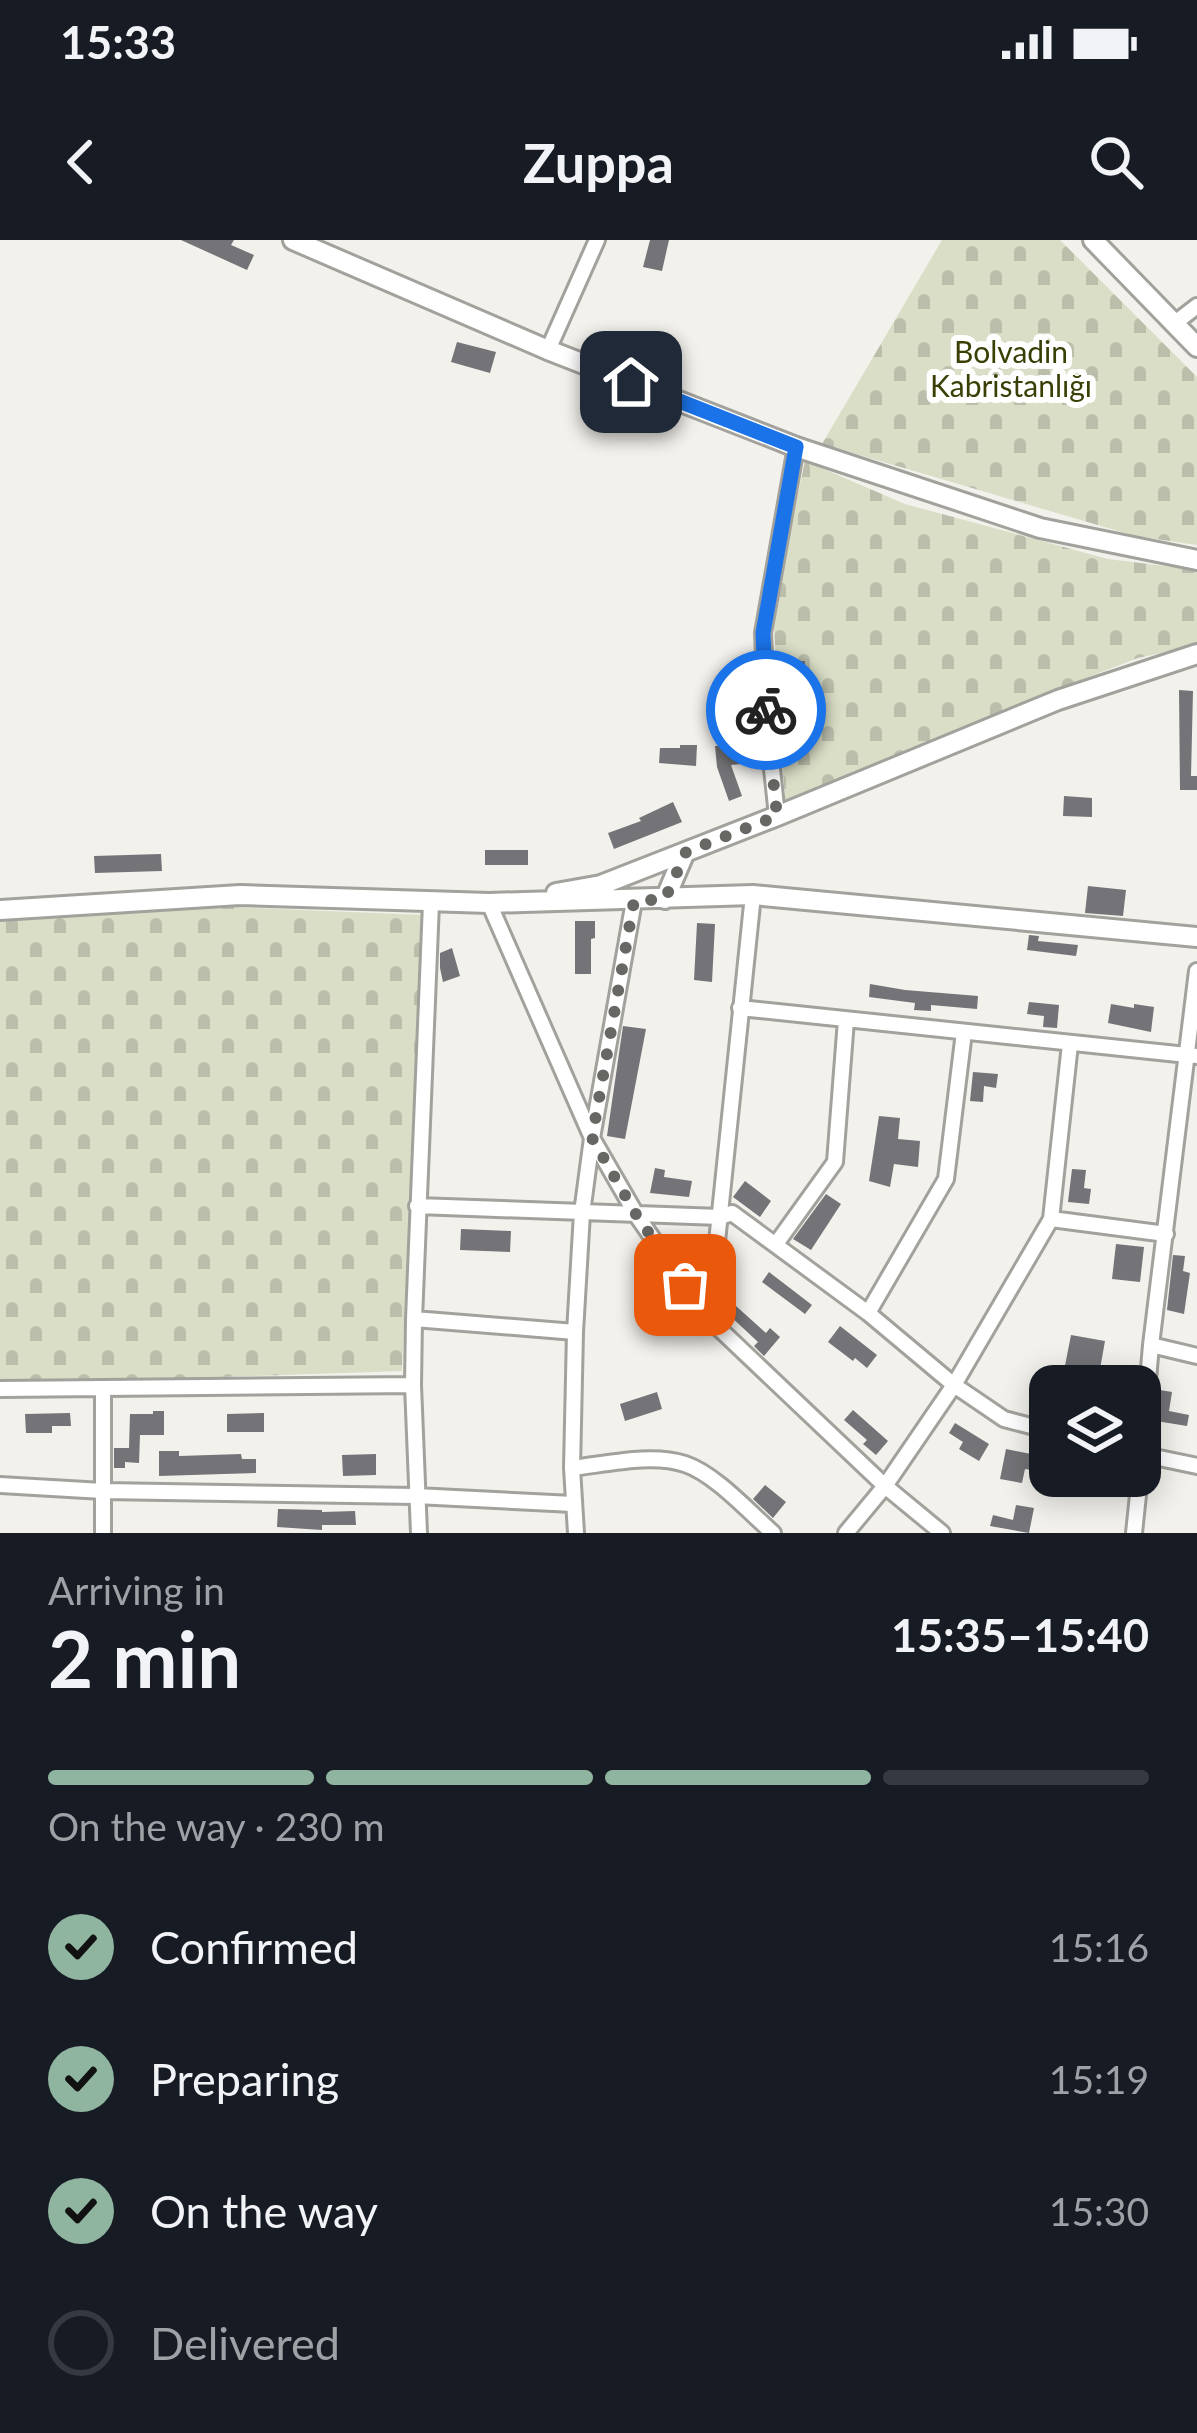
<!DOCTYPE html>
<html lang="en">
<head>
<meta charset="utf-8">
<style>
  :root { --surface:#171b24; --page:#20242c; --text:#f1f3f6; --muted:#9ea1a6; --line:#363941; --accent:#8fb4a0 }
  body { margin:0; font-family:Lato,sans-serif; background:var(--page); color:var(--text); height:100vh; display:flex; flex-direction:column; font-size:45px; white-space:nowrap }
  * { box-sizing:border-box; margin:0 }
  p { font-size:39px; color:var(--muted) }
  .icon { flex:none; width:66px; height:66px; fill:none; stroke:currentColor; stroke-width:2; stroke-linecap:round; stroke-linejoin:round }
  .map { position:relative; height:1293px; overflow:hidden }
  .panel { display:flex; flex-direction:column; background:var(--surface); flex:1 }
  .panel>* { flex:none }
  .controls { position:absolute; left:1029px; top:1125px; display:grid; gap:24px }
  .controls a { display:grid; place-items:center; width:132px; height:132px; border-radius:24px; background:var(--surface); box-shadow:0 6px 30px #0003; font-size:60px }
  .pin { position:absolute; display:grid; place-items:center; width:102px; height:102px; color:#fff; margin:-51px; border-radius:24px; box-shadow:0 6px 18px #0006 }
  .courier { position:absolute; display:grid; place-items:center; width:120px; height:120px; margin:-60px; border:9px solid #1a73e8; border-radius:50%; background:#fff; color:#222; box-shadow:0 3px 15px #0007 }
  .headline em { font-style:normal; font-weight:700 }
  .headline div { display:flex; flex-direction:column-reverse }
  .headline { display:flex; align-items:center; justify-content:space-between; height:204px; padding:0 48px }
  h1 { font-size:78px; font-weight:700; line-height:90px }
  .bar { display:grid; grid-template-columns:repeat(4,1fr); gap:18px 12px; align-content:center; height:144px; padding:0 48px }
  .bar i { height:15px; border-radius:9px; background:var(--line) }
  .bar .current { background:var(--accent) }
  .bar p { grid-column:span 4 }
  ol { padding:0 48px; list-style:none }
  li { display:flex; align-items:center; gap:36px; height:132px }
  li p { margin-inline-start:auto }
  li .icon { padding:12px; border-radius:50%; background:var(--accent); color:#111; stroke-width:4 }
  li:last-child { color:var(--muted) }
  li i { width:66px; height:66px; border:6px solid var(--line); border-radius:50% }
  .status { display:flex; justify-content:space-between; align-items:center; height:84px; padding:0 60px; background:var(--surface); direction:ltr }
  .status svg { height:33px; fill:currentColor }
  header { display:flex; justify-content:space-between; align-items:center; height:156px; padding:0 48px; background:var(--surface); font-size:54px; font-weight:700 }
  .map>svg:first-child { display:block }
</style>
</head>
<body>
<div class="status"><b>15:33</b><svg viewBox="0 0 49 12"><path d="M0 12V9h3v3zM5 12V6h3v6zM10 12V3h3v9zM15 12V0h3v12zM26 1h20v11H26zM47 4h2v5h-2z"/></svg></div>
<header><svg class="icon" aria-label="back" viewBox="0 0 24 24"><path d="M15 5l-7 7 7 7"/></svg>Zuppa<svg class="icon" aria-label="search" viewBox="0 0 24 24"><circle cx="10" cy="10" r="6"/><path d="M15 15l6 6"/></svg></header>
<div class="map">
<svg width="1197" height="1293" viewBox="0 0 1197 1293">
  <defs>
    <pattern id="cemetery-stones" width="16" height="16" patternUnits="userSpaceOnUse" patternTransform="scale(3)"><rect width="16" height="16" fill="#dadec6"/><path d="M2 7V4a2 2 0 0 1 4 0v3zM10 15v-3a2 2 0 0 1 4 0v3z" fill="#babeaa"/></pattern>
  </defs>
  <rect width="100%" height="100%" fill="#f2f1ec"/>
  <path fill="url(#cemetery-stones)" d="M942,0H1060L1197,137V305L1135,296L822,204Z
    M805,221L905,264L1108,319L1197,330V405L1138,418L1060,448L785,562L773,372Z
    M209,666L424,675L402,1131L101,1141L0,1140V679Z"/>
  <path fill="#747377" d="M181,0H234L231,5L254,15L247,30Z
    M650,0H669L662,31L643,27Z
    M625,98L675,113L668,135L620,119Z
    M457,102L496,112L490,133L451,122Z
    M788,421H805L804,450H808L809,470H805L807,496L787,497Z
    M1179,450L1193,451L1191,536H1197V550H1180Z
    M739,504L741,524L731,525L742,556L729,561L717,527L715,506Z
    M680,505H697L696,526L659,523L660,508H680Z
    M1064,556L1092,558V577L1063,576Z
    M673,562L682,582L614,609L608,593L641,581L639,578Z
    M485,610H528V625H485Z
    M161,614L162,631L95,633L94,616Z
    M1088,646L1126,650L1123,676L1085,673Z
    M575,681H595V698L591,699V734H575Z
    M697,683L715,684L712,742L694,740Z
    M1029,695L1039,696L1038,701L1078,705L1076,716L1027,710Z
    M452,708L460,736L443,742L440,728V713Z
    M870,744L905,750L978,756L977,769L931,765V771L914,770L915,763L869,757Z
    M1029,762L1059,765L1057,788L1043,787L1044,776L1027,774Z
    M1111,764L1134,768V764L1154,767L1151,792L1108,783Z
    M623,786L646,789L625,899L607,896Z
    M973,832L998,834L996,848L984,846L983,862L970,861Z
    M879,876L900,878L898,899L920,901L918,927L894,924L890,947L869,941Z
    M655,928L665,930L664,937L692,941L689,957L650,953Z
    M1072,929L1086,930L1084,948L1091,949L1089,964L1068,962Z
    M745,941L771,961L760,977L733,957Z
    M826,954L841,964L811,1010L793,999Z
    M461,989L511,991L510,1012L460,1010Z
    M1116,1004L1144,1007L1140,1042L1112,1039Z
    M1173,1015L1185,1016L1183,1031L1190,1033L1184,1074L1167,1070Z
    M769,1032L812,1065L805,1074L762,1042Z
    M736,1066L766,1093L770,1088L780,1097L764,1116L754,1106L758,1102L728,1074Z
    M840,1086L877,1115L867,1128L855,1118L853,1121L828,1102Z
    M1071,1095L1105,1101L1097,1146H1061Z
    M1160,1150L1172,1152L1169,1171L1189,1175L1187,1186L1156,1181Z
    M657,1152L662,1169L625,1181L620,1164Z
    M853,1170L888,1201L876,1215L863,1204L867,1200L844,1180Z
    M153,1171H164V1195H140L139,1223L125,1222V1228H114V1208H129L130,1174H153Z
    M70,1173L71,1186H52V1193H26L25,1174Z
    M264,1173V1192H227V1174Z
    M955,1183L989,1204L979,1221L959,1209L963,1202L949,1193Z
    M1006,1209L1046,1217L1043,1232L1025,1229L1022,1243L1000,1239Z
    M159,1211H179V1216L241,1214L242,1219H256V1233L159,1236Z
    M376,1214V1235L343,1236L342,1215Z
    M765,1245L786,1262L773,1278L753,1259Z
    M1016,1265L1034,1268L1029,1293L990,1286L993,1275L1013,1280Z
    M278,1269L322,1270V1272L355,1271L356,1285H322V1290L277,1287Z"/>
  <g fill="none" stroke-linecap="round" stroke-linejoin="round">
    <g stroke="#a2a19c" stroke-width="20">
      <path id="street" d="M1175,83L1197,66
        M548,110L597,0
        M777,576L767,482L763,393L796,207
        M489,663L592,898L637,976L709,1079L885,1246L942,1293
        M740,768L1197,816
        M417,966L720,977L732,973L868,1073L954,1145L1004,1179L1050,1191
        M1051,979L1166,994
        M776,1004L835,922L846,780
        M868,1073L946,939L964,792
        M414,1079L575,1092
        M709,1079L753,655
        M1151,1105L1197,1116
        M0,1149L413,1145
        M1140,1214L1197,1226
        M572,1228C607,1224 651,1213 685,1224C715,1234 749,1272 773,1293
        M1140,1233L1151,1105L1197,731
        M0,1245L103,1251L416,1256L573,1264
        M103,1293V1149
        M419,1293L413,1145L414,1079L431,663
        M576,1293L572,1228L575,1092L582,973L592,898L634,661
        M846,1293L885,1246L954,1145L1051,979L1070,804
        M1134,1293L1140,1236"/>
    </g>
    <g stroke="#a2a19c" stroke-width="24">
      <path id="secondary" d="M293,0L548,110L796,207L1040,288L1197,320
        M1093,0L1197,107
        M556,653L601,645L777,576L1058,460L1197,414
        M665,659L685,612
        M0,670L240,655L489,663L753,655L1197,697"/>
    </g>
    <use href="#street" stroke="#fff" stroke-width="14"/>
    <use href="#secondary" stroke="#fff" stroke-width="18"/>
  </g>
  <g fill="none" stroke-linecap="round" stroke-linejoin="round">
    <path stroke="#676764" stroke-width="12" stroke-dasharray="0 21.6" d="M685,1045L637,976L592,898L634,661L665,659L686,612L777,576L766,470"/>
    <path stroke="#1a73e8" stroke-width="15" d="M631,142L796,207L763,393L766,470"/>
  </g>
  <g text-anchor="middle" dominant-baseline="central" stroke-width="12" stroke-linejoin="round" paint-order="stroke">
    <g font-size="30" fill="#3a3f06" stroke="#fff">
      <text x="1011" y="111">Bolvadin<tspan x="1011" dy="34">Kabristanlığı</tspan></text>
    </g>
  </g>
</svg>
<div class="controls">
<a><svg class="icon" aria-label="layers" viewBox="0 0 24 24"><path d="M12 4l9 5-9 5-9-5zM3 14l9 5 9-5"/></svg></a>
</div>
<div class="pin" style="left:685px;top:1045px;background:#ea580c"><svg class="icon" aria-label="bag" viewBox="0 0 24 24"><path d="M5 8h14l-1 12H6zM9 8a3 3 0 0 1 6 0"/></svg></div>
<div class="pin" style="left:631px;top:142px;background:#1f2937"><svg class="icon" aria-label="home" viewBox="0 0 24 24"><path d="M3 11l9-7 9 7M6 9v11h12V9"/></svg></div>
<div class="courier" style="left:766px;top:470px"><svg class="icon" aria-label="bike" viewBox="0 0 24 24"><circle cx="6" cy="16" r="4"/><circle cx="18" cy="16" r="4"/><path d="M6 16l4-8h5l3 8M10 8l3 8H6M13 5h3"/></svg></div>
</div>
<section class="panel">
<div class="headline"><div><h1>2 min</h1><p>Arriving in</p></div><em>15:35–15:40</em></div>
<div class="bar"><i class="current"></i><i class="current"></i><i class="current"></i><i></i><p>On the way · 230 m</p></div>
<ol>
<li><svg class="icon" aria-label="check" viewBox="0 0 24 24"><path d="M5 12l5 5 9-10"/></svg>Confirmed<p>15:16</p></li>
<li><svg class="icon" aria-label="check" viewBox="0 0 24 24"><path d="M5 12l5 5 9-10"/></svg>Preparing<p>15:19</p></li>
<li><svg class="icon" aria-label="check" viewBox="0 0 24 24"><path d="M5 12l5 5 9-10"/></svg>On the way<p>15:30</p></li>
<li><i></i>Delivered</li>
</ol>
</section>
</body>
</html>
